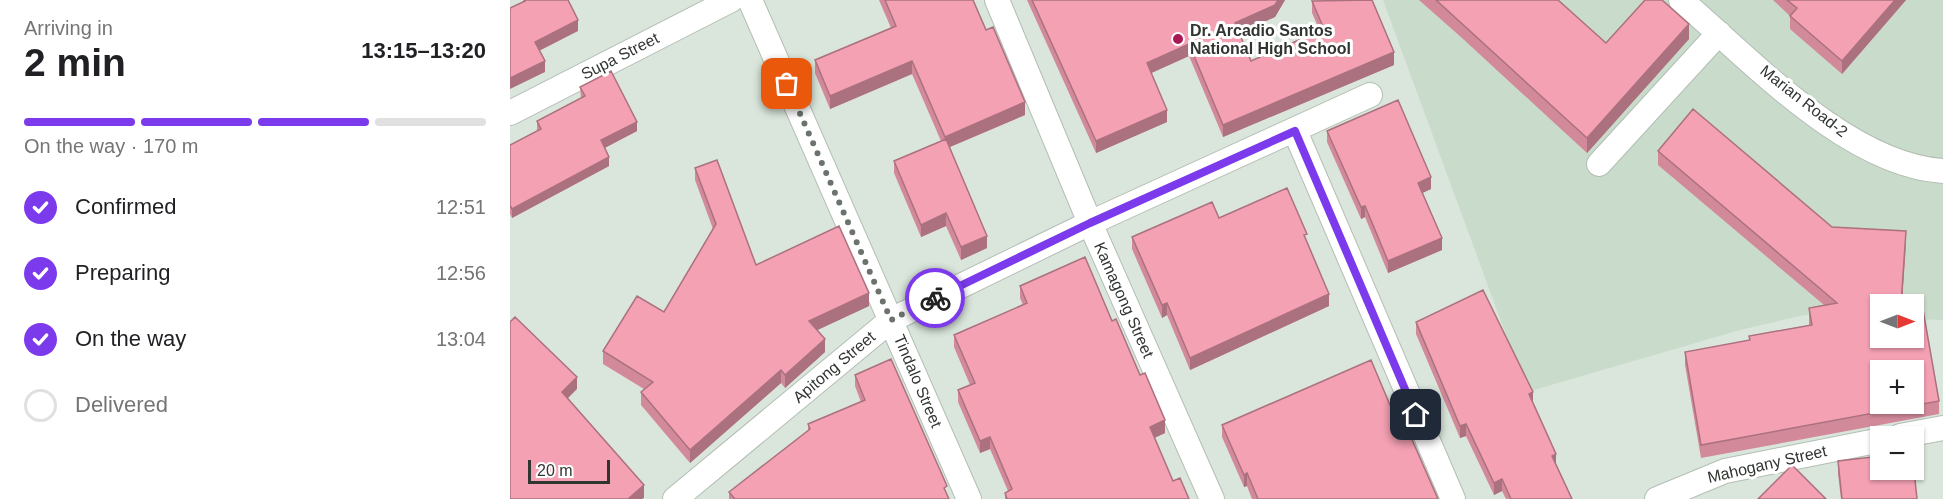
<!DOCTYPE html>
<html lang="en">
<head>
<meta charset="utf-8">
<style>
  :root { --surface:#fff; --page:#f6f6f6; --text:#202124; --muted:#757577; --line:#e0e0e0; --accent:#7c3aed }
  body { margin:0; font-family:Arial,sans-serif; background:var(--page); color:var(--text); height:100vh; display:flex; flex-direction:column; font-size:22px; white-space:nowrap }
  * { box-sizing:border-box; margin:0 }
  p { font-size:20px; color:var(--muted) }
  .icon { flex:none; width:33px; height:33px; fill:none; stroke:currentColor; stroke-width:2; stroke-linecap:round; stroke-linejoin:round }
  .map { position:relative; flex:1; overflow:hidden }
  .drawer { display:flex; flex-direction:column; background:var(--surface); width:510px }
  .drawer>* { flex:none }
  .needle { width:39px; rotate:90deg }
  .fabs { position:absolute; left:1360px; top:294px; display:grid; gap:12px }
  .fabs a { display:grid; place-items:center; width:54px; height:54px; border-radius:0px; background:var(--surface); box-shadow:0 2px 4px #0004; font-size:30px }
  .scale { position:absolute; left:18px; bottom:15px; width:82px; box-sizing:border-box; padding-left:6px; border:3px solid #313531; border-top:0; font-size:16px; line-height:21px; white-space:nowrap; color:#313531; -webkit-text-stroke:4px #fff; paint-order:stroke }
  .pin { position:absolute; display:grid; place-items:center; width:51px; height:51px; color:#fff; margin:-26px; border-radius:12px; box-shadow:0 3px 9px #0006 }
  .courier { position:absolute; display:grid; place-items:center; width:60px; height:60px; margin:-30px; border:4px solid #7c3aed; border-radius:50%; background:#fff; color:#222; box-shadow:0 2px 8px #0007 }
  .head em { font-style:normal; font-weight:800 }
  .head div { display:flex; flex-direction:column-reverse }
  .head { display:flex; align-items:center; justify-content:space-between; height:102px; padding:0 24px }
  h1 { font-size:39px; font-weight:800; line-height:45px }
  .bar { display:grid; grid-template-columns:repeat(4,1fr); gap:9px 6px; align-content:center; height:72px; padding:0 24px }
  .bar i { height:8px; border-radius:4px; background:var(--line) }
  .bar .active { background:var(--accent) }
  .bar p { grid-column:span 4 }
  ol { padding:0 24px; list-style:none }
  li { display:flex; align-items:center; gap:18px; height:66px }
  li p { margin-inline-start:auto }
  li .icon { padding:6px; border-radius:50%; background:var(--accent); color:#fff; stroke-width:4 }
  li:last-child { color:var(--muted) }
  li i { width:33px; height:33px; border:3px solid var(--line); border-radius:50% }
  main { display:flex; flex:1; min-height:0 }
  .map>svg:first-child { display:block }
</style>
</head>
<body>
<main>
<section class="drawer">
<div class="head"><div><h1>2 min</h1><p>Arriving in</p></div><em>13:15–13:20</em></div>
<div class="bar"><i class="active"></i><i class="active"></i><i class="active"></i><i></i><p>On the way · 170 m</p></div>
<ol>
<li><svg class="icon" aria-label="check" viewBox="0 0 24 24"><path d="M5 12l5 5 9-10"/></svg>Confirmed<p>12:51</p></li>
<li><svg class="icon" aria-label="check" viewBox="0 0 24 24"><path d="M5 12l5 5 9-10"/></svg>Preparing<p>12:56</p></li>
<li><svg class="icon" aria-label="check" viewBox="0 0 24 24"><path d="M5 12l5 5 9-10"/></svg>On the way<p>13:04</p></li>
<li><i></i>Delivered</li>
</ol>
</section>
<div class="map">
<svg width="1433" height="499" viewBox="0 0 1433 499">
  <rect width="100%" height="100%" fill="#dae6db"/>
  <path fill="#c9dbcb" d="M873,0H1433V320L1404,319V304H1371V318L1294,315L1230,330L1017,392Z"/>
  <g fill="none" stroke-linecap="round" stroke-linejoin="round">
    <g stroke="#b3beb4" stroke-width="26">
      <path id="minor" d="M240,0L459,499
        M487,0L580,223L702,499
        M1171,0C1241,60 1338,165 1433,171
        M0,113L221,0
        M785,131L943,499
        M1089,164L1209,33
        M1390,436L1433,428
        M165,499L381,320L580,223L860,95
        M1147,499L1215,471L1371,440"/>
    </g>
    <use href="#minor" stroke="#fff" stroke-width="24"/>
  </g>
  <path fill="#d28a9b" d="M369,0H463L515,115L440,147L477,248L451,260L436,226L411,237L384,173V161L431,141L402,74L320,109L305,73V60L381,28Z
    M517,0H775L765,17L729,33L741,61L810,31L802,13V1L884,65L713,137L679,56L641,73L657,122L586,153Z
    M909,0H1048L1096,43L1179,39L1077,153L952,38Z
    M1263,0H1396L1332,74L1280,29V16Z
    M70,87L127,131L94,148L99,166L2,218L0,214V145L27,131V121L71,98Z
    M817,131L921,189L912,193L932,250L878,273L855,217L851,219L817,142Z
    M1148,151L1322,227L1396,245L1392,304H1371L1429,401V414L1191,458L1175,365V352L1239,340V336L1299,325V308L1314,305L1148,165Z
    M185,168L246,265L359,306L307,330L315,352L275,388L271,383L180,463L131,405V392L134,389L93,364V351L154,312L203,229L185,180Z
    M709,218L797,242L819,306L680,370L657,315L652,318L622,249V237Z
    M510,286L602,321L655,433L644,438L663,481L679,499H495V493L498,491L480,449L470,453L448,402V390L460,385L444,347V335L513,305L510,298Z
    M906,322L1023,404L1046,466L1062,499H996L992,491L984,495L956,436L950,438L906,334Z
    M345,375L437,496L439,499H219V492L298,431V424L351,402L345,386Z
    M883,412L928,499H742L737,486L734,487L712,437V425Z
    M1328,461L1407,499H1331L1328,474Z"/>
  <path fill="#ab717e" d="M768,0H775L765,17L725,35V23Z
    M1385,0H1396L1332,74V61Z
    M68,20V31L25,53V42Z
    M1179,24V39L1077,153V138Z
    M679,44V56L637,75V63Z
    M884,52V65L713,137V125Z
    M35,61V72L0,89V78Z
    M402,61V74L320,109V96Z
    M515,102V115L435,149V137Z
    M657,110V122L586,153V141Z
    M127,122V131L91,150V140Z
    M99,157V166L2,218V209Z
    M921,177V189L908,195V183Z
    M855,206V217L851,219V207Z
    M436,213V226L411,237V225Z
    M1396,231L1392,304H1391Z
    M477,236V248L451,260V247Z
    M932,238V250L878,273V261Z
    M359,293V306L299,334V321Z
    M819,294V306L680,370V358Z
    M657,303V315L652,318V305Z
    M315,339V352L275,388V375Z
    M271,370V383L180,463V450Z
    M67,377V389L52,404V392Z
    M1023,392V404L1019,394Z
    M655,420V433L640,440V427Z
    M956,424V436L950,438V426Z
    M480,437V449L470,453V441Z
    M1046,454V466L1042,456Z
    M737,473V486L734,487V475Z
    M992,479V491L984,495V483Z
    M134,485V498L132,499H118Z"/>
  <path fill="#f4a1b4" stroke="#ab717e" stroke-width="1.5" fill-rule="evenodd" d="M14,0H58L68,20L25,42L35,61L0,78V8L15,1Z
    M375,0H463L476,30L483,27L515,102L435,137L402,61L320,96L305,60L386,26Z
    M522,0H768L765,5L725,23L741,61L814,29L802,1L862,0L884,52L713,125L679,44L637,63L657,110L586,141Z
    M926,0H1048L1096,43L1135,0H1152L1179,24L1077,138Z
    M1277,0H1385L1332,61L1280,16L1287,8Z
    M101,71L127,122L91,140L99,157L2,209L0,205V145L31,129L27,121L75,96L70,87Z
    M888,100L921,177L908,183L932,238L878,261L855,206L851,207L817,131Z
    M1183,109L1322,227L1396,231L1391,304H1371V338H1404V305L1412,304L1429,401L1191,445L1175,352L1240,340L1239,336L1302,325L1299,308L1327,303L1148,151ZM1371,370H1404V404H1371Z
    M436,139L477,236L451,247L436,213L411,225L384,161Z
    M207,160L246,265L329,226L359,293L299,321L315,339L275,375L271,370L180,450L131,392L143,382L93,351L127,296L154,312L206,224L185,168Z
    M777,188L797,234L794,235L819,294L680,358L657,303L652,305L622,237L702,202L709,218Z
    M575,257L602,321L606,319L630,375L635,373L655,420L640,427L663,481L670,478L679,499H497L495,493L502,489L480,437L470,441L448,390L465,383L444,335L517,303L510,286Z
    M973,290L1023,392L1019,394L1046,454L1042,456L1062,499H1001L992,479L984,483L956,424L950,426L906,322Z
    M5,317L67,377L52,392L134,485L118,499H0V322Z
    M381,359L437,486L434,488L439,499H225L219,492L300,429L298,424L355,400L345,375Z
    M861,360L883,412L889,410L928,499H748L737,473L734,475L712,425Z
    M1371,456V470H1404L1407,499H1332L1328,461Z
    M1282,465L1316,499H1248Z"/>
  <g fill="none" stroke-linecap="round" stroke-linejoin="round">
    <path stroke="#6c736c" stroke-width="6" stroke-dasharray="0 10.8" d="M277,84L381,320L425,298"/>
    <path stroke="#7c3aed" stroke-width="8" d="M425,298L580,223L785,131L906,415"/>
  </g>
  <circle fill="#aa1953" stroke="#fff" stroke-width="2" cx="668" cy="39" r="6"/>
  <g text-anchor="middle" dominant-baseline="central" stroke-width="6" stroke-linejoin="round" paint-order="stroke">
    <g font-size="16" font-weight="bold" fill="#313531" stroke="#fff" text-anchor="start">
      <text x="680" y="30">Dr. Arcadio Santos<tspan x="680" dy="18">National High School</tspan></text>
    </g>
    <g font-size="16" fill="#313531" stroke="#fff">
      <text transform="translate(110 56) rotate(-27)">Supa Street</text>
      <text transform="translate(1294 101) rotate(38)">Marian Road-2</text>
      <text transform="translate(614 300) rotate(66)">Kamagong Street</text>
      <text transform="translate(324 367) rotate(-40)">Apitong Street</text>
      <text transform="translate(408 381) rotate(67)">Tindalo Street</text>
      <text transform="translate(1257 464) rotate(-13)">Mahogany Street</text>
    </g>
  </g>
</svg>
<div class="fabs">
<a><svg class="needle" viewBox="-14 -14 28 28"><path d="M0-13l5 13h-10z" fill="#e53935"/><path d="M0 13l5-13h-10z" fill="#757577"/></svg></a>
<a>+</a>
<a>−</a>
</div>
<div class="scale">20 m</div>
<div class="pin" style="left:277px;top:84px;background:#ea580c"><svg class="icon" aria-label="bag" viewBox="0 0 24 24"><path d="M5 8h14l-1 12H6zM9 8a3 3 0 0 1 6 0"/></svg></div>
<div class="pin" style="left:906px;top:415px;background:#1f2937"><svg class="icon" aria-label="home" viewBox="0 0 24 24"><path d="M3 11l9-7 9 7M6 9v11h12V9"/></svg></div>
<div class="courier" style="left:425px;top:298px"><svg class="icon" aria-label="bike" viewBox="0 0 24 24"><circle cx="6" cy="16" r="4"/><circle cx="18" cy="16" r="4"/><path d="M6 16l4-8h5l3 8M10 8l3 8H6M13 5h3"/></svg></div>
</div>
</main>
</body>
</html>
